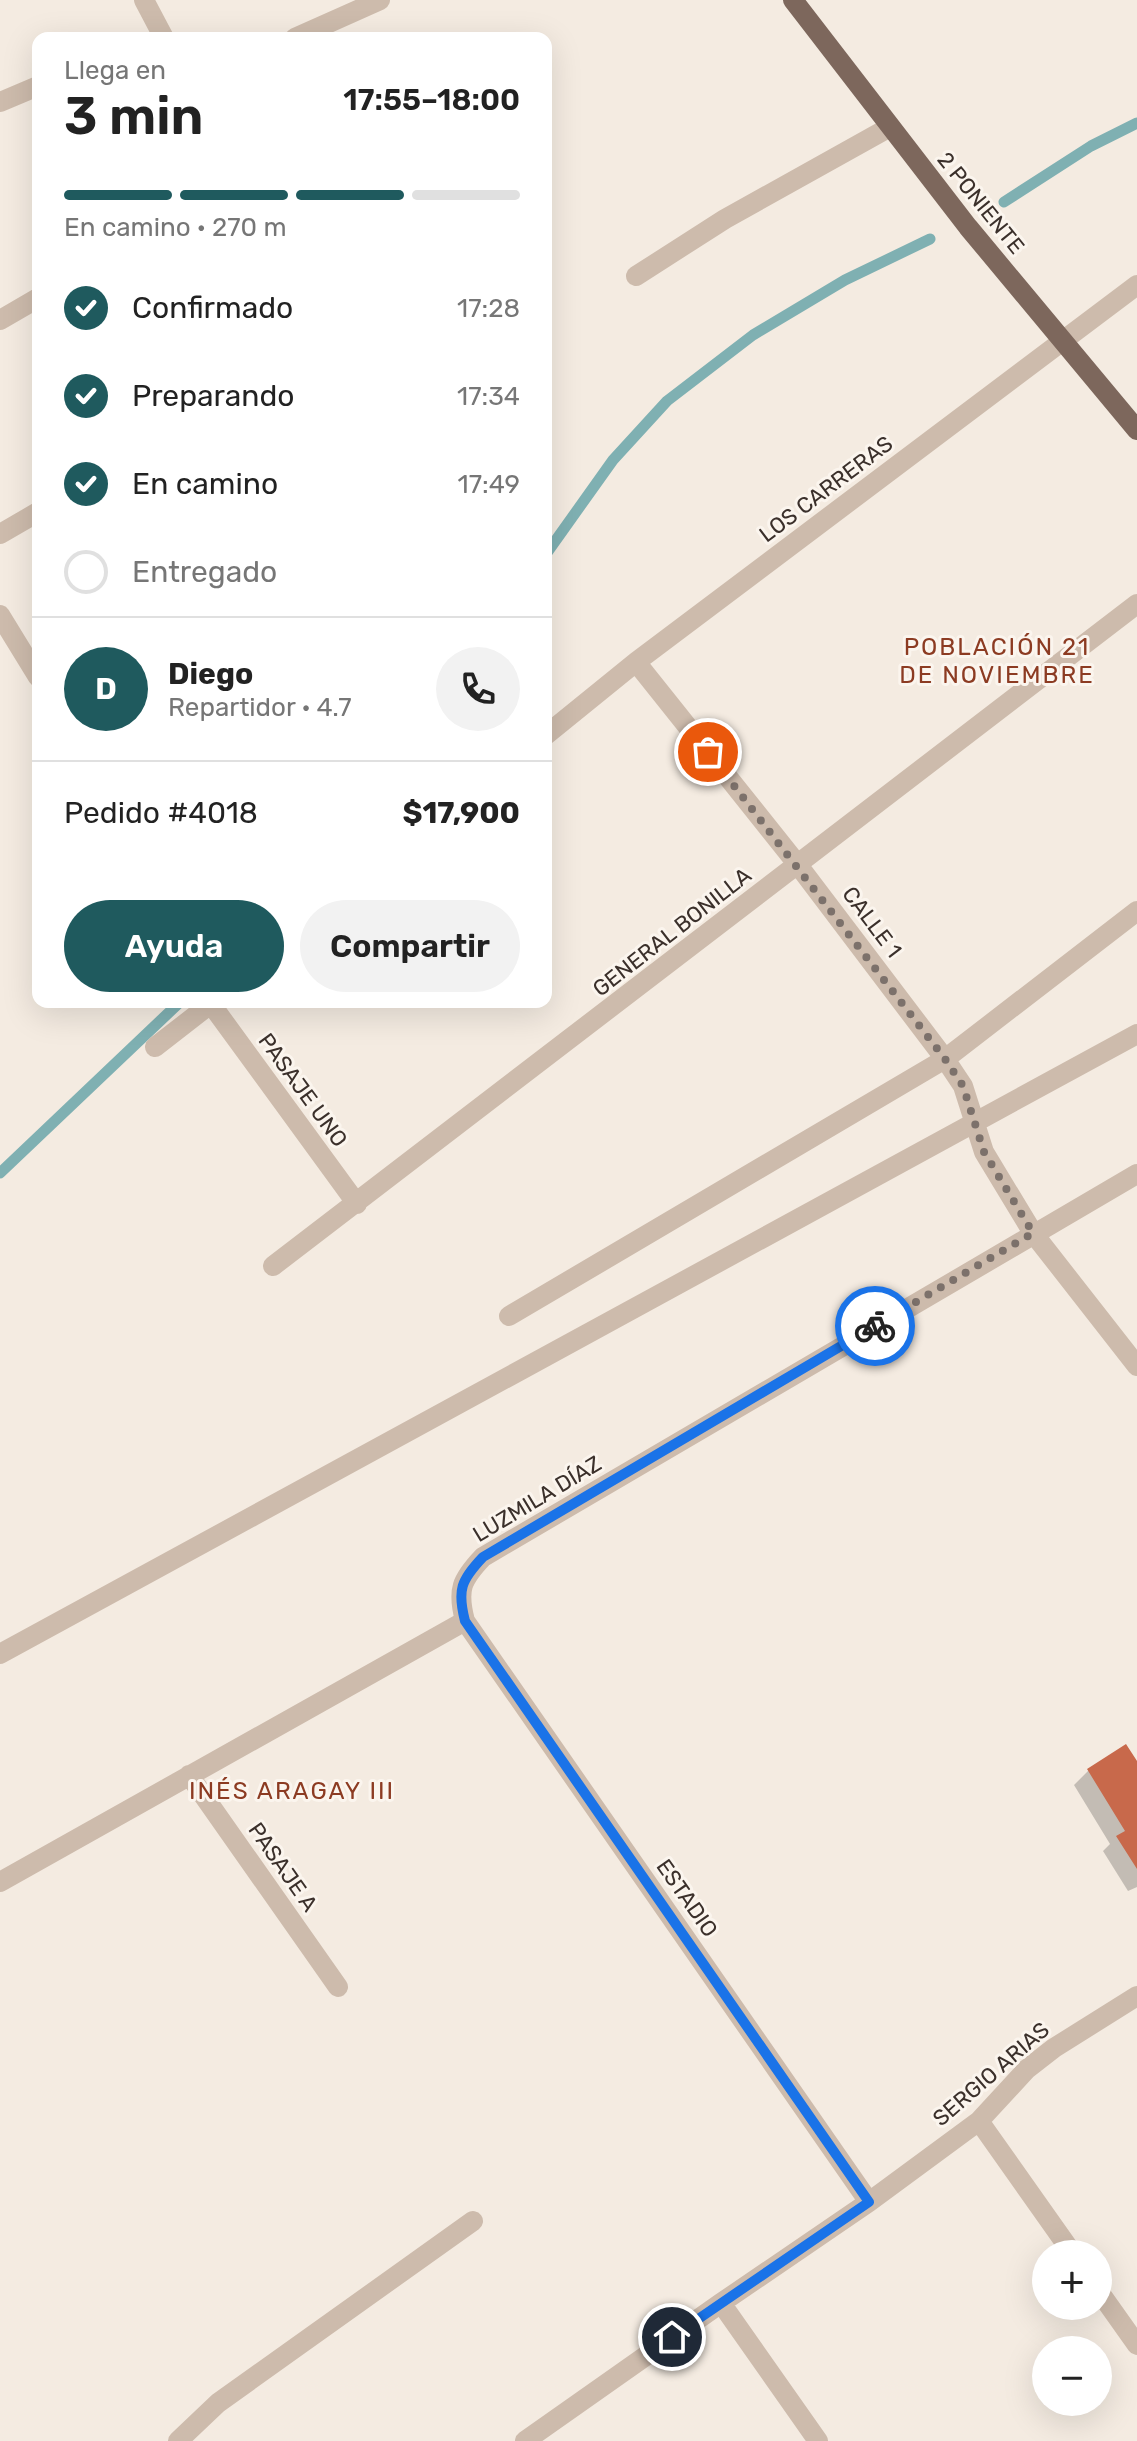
<!DOCTYPE html>
<html lang="es">
<head>
<meta charset="utf-8">
<style>
  :root { --surface:#fff; --page:#f2f2f2; --text:#222; --muted:#767676; --line:#e0e0e0; --accent:#1f5a5e }
  body { margin:0; font-family:Rubik,sans-serif; background:var(--page); color:var(--text); height:100vh; display:flex; flex-direction:column; font-size:30px; white-space:nowrap }
  * { box-sizing:border-box; margin:0 }
  p { font-size:26px; color:var(--muted) }
  .icon { flex:none; width:44px; height:44px; fill:none; stroke:currentColor; stroke-width:2; stroke-linecap:round; stroke-linejoin:round }
  .map { position:relative; flex:1; overflow:hidden }
  .drawer { position:absolute; left:32px; top:32px; width:520px; height:976px; display:flex; flex-direction:column; background:var(--surface); border-radius:16px; box-shadow:0 8px 32px #0002 }
  .drawer>* { flex:none }
  .fabs { position:absolute; left:1032px; top:2240px; display:grid; gap:16px }
  .fabs a { display:grid; place-items:center; width:80px; height:80px; border-radius:50%; background:var(--surface); box-shadow:0 8px 32px #0002; font-size:40px }
  .pin { position:absolute; display:grid; place-items:center; width:68px; height:68px; color:#fff; margin:-34px; border:4px solid #fff; border-radius:50%; box-shadow:0 2px 8px #0007 }
  .courier { position:absolute; display:grid; place-items:center; width:80px; height:80px; margin:-40px; border:6px solid #1a73e8; border-radius:50%; background:#fff; color:#222; box-shadow:0 2px 10px #0007 }
  .summary em { font-style:normal; font-weight:600 }
  .summary div { display:flex; flex-direction:column-reverse }
  .summary { display:flex; align-items:center; justify-content:space-between; height:136px; padding:0 32px }
  h1 { font-size:52px; font-weight:600; line-height:60px }
  .bar { display:grid; grid-template-columns:repeat(4,1fr); gap:12px 8px; align-content:center; height:96px; padding:0 32px }
  .bar i { height:10px; border-radius:6px; background:var(--line) }
  .bar .selected { background:var(--accent) }
  .bar p { grid-column:span 4 }
  .line { display:flex; align-items:center; gap:20px; padding:0 32px; border-top:2px solid var(--line) }
  .line div { flex:1 }
  .round { display:grid; place-items:center; flex:none; width:84px; height:84px; border-radius:42px; background:var(--page) }
  ol { padding:0 32px; list-style:none }
  li { display:flex; align-items:center; gap:24px; height:88px }
  li p { margin-inline-start:auto }
  li .icon { padding:8px; border-radius:50%; background:var(--accent); color:#fff; stroke-width:4 }
  li:last-child { color:var(--muted) }
  li i { width:44px; height:44px; border:4px solid var(--line); border-radius:50% }
  .button { display:flex; gap:16px; margin-top:auto; padding:16px 32px }
  .button a { flex:1; height:92px; border-radius:48px; background:var(--accent); color:#fff; font-size:32px; font-weight:600; line-height:92px; text-align:center }
  .button a+a { background:var(--page); color:var(--text) }
  .map>svg:first-child { display:block }
</style>
</head>
<body>
<div class="map">
<svg width="1137" height="2441" viewBox="0 0 1137 2441">
  <rect width="100%" height="100%" fill="#f4ebe1"/>
  <path fill="#0003" d="M1126,1747L1137,1765V1887L1128,1891L1103,1851L1110,1844L1074,1785L1088,1771Z"/>
  <g fill="none" stroke-linecap="round" stroke-linejoin="round">
    <path stroke="#7fb0b2" stroke-width="11" d="M1004,202L1091,146L1137,123
      M546,554L613,460L667,401L753,335L845,280L930,239
      M0,1173L180,1002"/>
  </g>
  <path fill="#c8694b" d="M1126,1744L1137,1761V1869L1116,1836L1125,1831L1087,1769Z"/>
  <g fill="none" stroke-linecap="round" stroke-linejoin="round">
    <path stroke="#cdbbac" stroke-width="20" d="M144,0L164,38
      M295,38L380,0
      M0,102L38,86
      M636,276L725,219L890,127
      M0,320L38,298
      M0,534L38,512
      M0,615L38,677
      M636,662L798,865L945,1059L963,1086L984,1152L1033,1233L1137,1366
      M546,735L636,662L1137,285
      M211,1004L357,1204
      M155,1047L213,1002
      M273,1266L1137,604
      M509,1316L945,1059L1137,911
      M0,1654L1137,1034
      M189,1775L338,1987
      M0,1882L465,1621
      M979,2121L1073,2254
      M869,2202L465,1621C457,1590 461,1580 483,1557L1137,1174
      M1098,2290L1137,2345
      M721,2303L818,2441
      M178,2441L218,2403L473,2221
      M525,2441L721,2303L869,2202L979,2121L1027,2069L1054,2048L1137,1996"/>
    <path stroke="#7d675c" stroke-width="20" d="M793,0L968,227L1137,430"/>
  </g>
  <g fill="none" stroke-linecap="round" stroke-linejoin="round">
    <path stroke="#7c716b" stroke-width="8" stroke-dasharray="0 14.4" d="M708,752L945,1059L963,1086L984,1152L1033,1233L875,1326"/>
    <path stroke="#1a73e8" stroke-width="10" d="M672,2337L869,2202L465,1621C457,1590 461,1580 483,1557L875,1326"/>
  </g>
  <g text-anchor="middle" dominant-baseline="central" stroke-width="6" stroke-linejoin="round" paint-order="stroke">
    <g font-size="22" fill="#3b302b" stroke="#fbf5ee">
      <text transform="translate(981 203) rotate(51)">2 PONIENTE</text>
      <text transform="translate(826 489) rotate(-37)">LOS CARRERAS</text>
      <text transform="translate(872 922) rotate(53)">CALLE 1</text>
      <text transform="translate(672 932) rotate(-38)">GENERAL BONILLA</text>
      <text transform="translate(303 1090) rotate(54)">PASAJE UNO</text>
      <text transform="translate(537 1499) rotate(-31)">LUZMILA DÍAZ</text>
      <text transform="translate(283 1867) rotate(55)">PASAJE A</text>
      <text transform="translate(687 1898) rotate(55)">ESTADIO</text>
      <text transform="translate(991 2074) rotate(-41)">SERGIO ARIAS</text>
    </g>
    <g font-size="24" letter-spacing="2" fill="#8c3b22" stroke="#fbf5ee">
      <text x="997" y="647">POBLACIÓN 21<tspan x="997" dy="28">DE NOVIEMBRE</tspan></text>
      <text x="292" y="1791">INÉS ARAGAY III</text>
    </g>
  </g>
</svg>
<div class="fabs">
<a>+</a>
<a>−</a>
</div>
<div class="pin" style="left:708px;top:752px;background:#ea580c"><svg class="icon" aria-label="bag" viewBox="0 0 24 24"><path d="M5 8h14l-1 12H6zM9 8a3 3 0 0 1 6 0"/></svg></div>
<div class="pin" style="left:672px;top:2337px;background:#1f2937"><svg class="icon" aria-label="home" viewBox="0 0 24 24"><path d="M3 11l9-7 9 7M6 9v11h12V9"/></svg></div>
<div class="courier" style="left:875px;top:1326px"><svg class="icon" aria-label="bike" viewBox="0 0 24 24"><circle cx="6" cy="16" r="4"/><circle cx="18" cy="16" r="4"/><path d="M6 16l4-8h5l3 8M10 8l3 8H6M13 5h3"/></svg></div>
<section class="drawer">
<div class="summary"><div><h1>3 min</h1><p>Llega en</p></div><em>17:55–18:00</em></div>
<div class="bar"><i class="selected"></i><i class="selected"></i><i class="selected"></i><i></i><p>En camino · 270 m</p></div>
<ol>
<li><svg class="icon" aria-label="check" viewBox="0 0 24 24"><path d="M5 12l5 5 9-10"/></svg>Confirmado<p>17:28</p></li>
<li><svg class="icon" aria-label="check" viewBox="0 0 24 24"><path d="M5 12l5 5 9-10"/></svg>Preparando<p>17:34</p></li>
<li><svg class="icon" aria-label="check" viewBox="0 0 24 24"><path d="M5 12l5 5 9-10"/></svg>En camino<p>17:49</p></li>
<li><i></i>Entregado</li>
</ol>
<div class="line" style="height:144px"><b class="round" style="background:var(--accent);color:#fff">D</b><div><b>Diego</b><p>Repartidor · 4.7</p></div><a class="round"><svg class="icon" aria-label="phone" viewBox="0 0 24 24"><path d="M5 4h4l2 5-3 2q2 4 5 5l2-3 5 2v4C11 20 4 13 5 4z"/></svg></a></div>
<div class="line" style="height:104px"><div>Pedido #4018</div><b>$17,900</b></div>
<div class="button"><a>Ayuda</a><a>Compartir</a></div>
</section>
</div>
</body>
</html>
